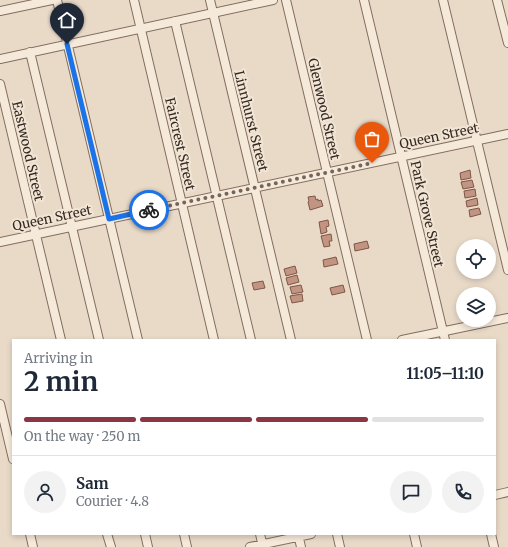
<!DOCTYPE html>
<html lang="en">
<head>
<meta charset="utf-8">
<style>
  :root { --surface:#fff; --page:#f2f2f3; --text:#1f2937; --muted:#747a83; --line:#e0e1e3; --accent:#8a3643 }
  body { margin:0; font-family:Merriweather,serif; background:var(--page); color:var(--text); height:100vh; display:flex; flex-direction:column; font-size:15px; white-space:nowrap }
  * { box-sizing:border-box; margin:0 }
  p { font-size:13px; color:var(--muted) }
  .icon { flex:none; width:22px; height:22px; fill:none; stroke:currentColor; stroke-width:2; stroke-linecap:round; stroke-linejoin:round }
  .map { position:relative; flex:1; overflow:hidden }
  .details { position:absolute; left:12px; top:339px; width:484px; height:196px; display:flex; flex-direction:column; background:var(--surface); border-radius:0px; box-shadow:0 2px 6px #0003 }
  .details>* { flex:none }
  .buttons { position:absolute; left:456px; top:239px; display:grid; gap:8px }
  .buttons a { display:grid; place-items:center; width:40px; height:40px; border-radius:50%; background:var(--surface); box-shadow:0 2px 6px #0003; font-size:20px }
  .pin { position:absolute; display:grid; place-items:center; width:34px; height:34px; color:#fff; margin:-41px -17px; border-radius:50% 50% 50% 0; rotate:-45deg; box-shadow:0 0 4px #0007 }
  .pin .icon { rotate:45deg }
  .courier { position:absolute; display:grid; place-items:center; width:40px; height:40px; margin:-20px; border:3px solid #1a73e8; border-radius:50%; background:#fff; color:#222; box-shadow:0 1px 5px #0007 }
  .overview em { font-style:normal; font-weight:700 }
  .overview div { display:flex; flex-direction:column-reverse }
  .overview { display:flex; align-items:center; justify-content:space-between; height:68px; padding:0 12px }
  h1 { font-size:26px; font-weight:700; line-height:30px }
  .bar { display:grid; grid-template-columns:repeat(4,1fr); gap:6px 4px; align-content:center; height:48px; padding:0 12px }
  .bar i { height:5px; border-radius:3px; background:var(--line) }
  .bar .active { background:var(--accent) }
  .bar p { grid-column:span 4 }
  .line { display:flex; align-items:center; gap:10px; padding:0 12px; border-top:1px solid var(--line) }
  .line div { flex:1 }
  .round { display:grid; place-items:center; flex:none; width:42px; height:42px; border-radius:21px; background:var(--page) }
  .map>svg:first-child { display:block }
</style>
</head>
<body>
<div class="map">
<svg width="508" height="547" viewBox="0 0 508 547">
  <rect width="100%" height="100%" fill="#e9dac8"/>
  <path fill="#c29482" stroke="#7f5648" d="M470,170L471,178L461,180L460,173Z
    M472,180L474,187L463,189L461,182Z
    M475,189L476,196L465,198L464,191Z
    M315,196L316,200L318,199V201L321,200L323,206L310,210L308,202L309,201L308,197Z
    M477,198L478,205L467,207L466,201Z
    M479,208L481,214L470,217L469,210Z
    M328,220L329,226L326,227L327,232L321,234L319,222Z
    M331,234L332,241H329L330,246L324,247L321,236Z
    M367,241L369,248L355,251L354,244Z
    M336,257L338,264L324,267L323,260Z
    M295,266L297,273L286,276L284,269Z
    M297,275L299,282L288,285L286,278Z
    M263,281L265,288L254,290L252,283Z
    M301,285L303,292L292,294L290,287Z
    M343,285L345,292L332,295L330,288Z
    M302,294L303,301L292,303L290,296Z"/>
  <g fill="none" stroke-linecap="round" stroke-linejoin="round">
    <g stroke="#836d5f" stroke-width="10">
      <path id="minor" d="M57,0L138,340
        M134,0L214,340
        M210,0L291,340
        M286,0L367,340
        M364,0L445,340
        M443,0L508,270
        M497,0L508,43
        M0,11L52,0
        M175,21L251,340
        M30,52L99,340
        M0,59L273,0
        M0,84L61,340
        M0,242L508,134
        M402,340L508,318
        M0,404L13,459
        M495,495L508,492
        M30,534L33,547
        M107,534L111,547
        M145,534L148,547
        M184,534L187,547
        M260,534L263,547
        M298,534L301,547
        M337,534L340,547
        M414,534L417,547
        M491,534L494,547
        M250,547L311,534"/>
    </g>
    <use href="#minor" stroke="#f5e9da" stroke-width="8"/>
  </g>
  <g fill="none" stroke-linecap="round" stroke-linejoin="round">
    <path stroke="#74665b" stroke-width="4" stroke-dasharray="0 7.2" d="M149,210L372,163"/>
    <path stroke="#1a73e8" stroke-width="5" d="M67,44L109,219L149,210"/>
  </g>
  <g text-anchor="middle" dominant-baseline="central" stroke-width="4" stroke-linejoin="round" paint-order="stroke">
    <g font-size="13" fill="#352821" stroke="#f1e6d6">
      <text transform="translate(324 109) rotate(77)">Glenwood Street</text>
      <text transform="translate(251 121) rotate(76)">Linnhurst Street</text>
      <text transform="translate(439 136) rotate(-12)">Queen Street</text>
      <text transform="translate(180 144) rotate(77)">Faircrest Street</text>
      <text transform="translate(28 151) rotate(77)">Eastwood Street</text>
      <text transform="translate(427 214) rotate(77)">Park Grove Street</text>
      <text transform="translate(52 218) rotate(-12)">Queen Street</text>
    </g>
  </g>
</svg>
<div class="buttons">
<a><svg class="icon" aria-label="locate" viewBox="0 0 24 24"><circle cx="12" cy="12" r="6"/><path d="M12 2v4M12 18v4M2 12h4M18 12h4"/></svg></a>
<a><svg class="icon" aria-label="layers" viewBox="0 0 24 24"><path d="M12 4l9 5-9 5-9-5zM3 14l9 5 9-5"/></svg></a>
</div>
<div class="pin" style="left:372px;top:163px;background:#ea580c"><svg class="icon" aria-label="bag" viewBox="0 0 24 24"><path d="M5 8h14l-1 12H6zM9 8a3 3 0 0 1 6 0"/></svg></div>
<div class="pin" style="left:67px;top:44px;background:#1f2937"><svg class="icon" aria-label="home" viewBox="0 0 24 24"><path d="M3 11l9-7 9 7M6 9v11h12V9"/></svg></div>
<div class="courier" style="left:149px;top:210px"><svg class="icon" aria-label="bike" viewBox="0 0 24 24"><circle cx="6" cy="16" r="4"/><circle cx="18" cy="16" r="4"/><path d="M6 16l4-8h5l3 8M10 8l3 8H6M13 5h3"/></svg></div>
<section class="details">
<div class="overview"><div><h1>2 min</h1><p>Arriving in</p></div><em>11:05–11:10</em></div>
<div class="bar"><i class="active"></i><i class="active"></i><i class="active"></i><i></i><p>On the way · 250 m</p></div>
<div class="line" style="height:72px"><a class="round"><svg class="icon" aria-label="person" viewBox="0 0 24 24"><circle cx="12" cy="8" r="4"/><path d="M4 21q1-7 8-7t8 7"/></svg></a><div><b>Sam</b><p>Courier · 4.8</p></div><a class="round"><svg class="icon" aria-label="chat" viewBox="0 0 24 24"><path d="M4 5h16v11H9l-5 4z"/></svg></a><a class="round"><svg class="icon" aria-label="phone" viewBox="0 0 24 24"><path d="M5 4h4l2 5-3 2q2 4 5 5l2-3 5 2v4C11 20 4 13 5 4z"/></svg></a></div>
</section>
</div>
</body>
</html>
